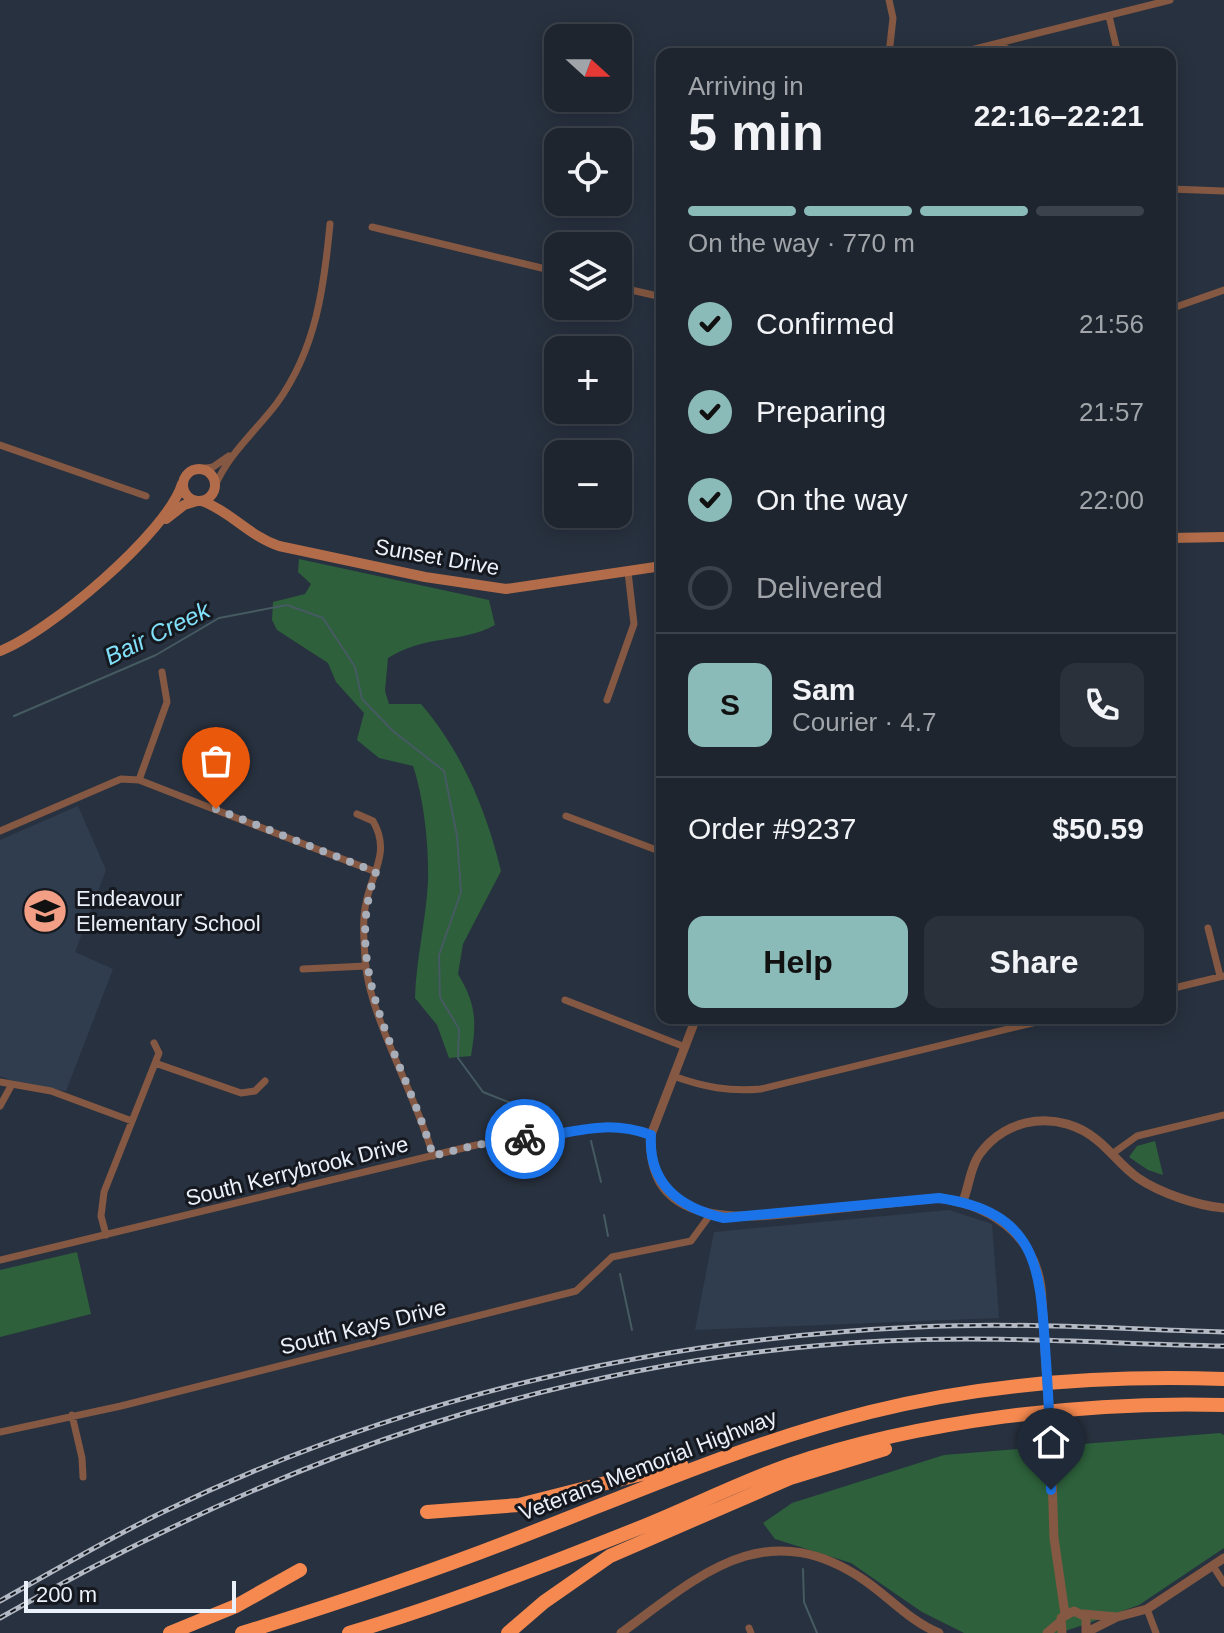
<!DOCTYPE html>
<html lang="en">
<head>
<meta charset="utf-8">
<style>
  :root { --surface:#1e252f; --page:#2b313b; --text:#f1f3f6; --muted:#a1a5aa; --line:#3c424b; --accent:#8bbbb9 }
  body { margin:0; font-family:Arial,sans-serif; background:var(--page); color:var(--text); height:100vh; display:flex; flex-direction:column; font-size:30px; white-space:nowrap }
  * { box-sizing:border-box; margin:0 }
  p { font-size:26px; color:var(--muted) }
  .icon { flex:none; width:44px; height:44px; fill:none; stroke:currentColor; stroke-width:2; stroke-linecap:round; stroke-linejoin:round }
  .map { position:relative; flex:1; overflow:hidden }
  .drawer { position:absolute; left:656px; top:48px; width:520px; height:976px; display:flex; flex-direction:column; background:var(--surface); border-radius:16px; box-shadow:0 4px 20px #0003,0 0 0 2px var(--line) }
  .drawer>* { flex:none }
  .needle { width:52px; rotate:111deg }
  .controls { position:absolute; left:544px; top:24px; display:grid; gap:16px }
  .controls a { display:grid; place-items:center; width:88px; height:88px; border-radius:16px; background:var(--surface); box-shadow:0 4px 20px #0003,0 0 0 2px var(--line); font-size:40px }
  .scale { position:absolute; left:24px; bottom:20px; width:212px; box-sizing:border-box; padding-left:8px; border:4px solid #ebf1fa; border-top:0; font-size:22px; line-height:28px; white-space:nowrap; color:#ebf1fa; -webkit-text-stroke:6px #15191f; paint-order:stroke }
  .pin { position:absolute; display:grid; place-items:center; width:68px; height:68px; color:#fff; margin:-82px -34px; border-radius:50% 50% 50% 0; rotate:-45deg; box-shadow:0 0 8px #0007 }
  .pin .icon { rotate:45deg }
  .courier { position:absolute; display:grid; place-items:center; width:80px; height:80px; margin:-40px; border:6px solid #1a73e8; border-radius:50%; background:#fff; color:#222; box-shadow:0 2px 10px #0007 }
  .summary em { font-style:normal; font-weight:600 }
  .summary div { display:flex; flex-direction:column-reverse }
  .summary { display:flex; align-items:center; justify-content:space-between; height:136px; padding:0 32px }
  h1 { font-size:52px; font-weight:600; line-height:60px }
  .bar { display:grid; grid-template-columns:repeat(4,1fr); gap:12px 8px; align-content:center; height:96px; padding:0 32px }
  .bar i { height:10px; border-radius:6px; background:var(--line) }
  .bar .current { background:var(--accent) }
  .bar p { grid-column:span 4 }
  .line { display:flex; align-items:center; gap:20px; padding:0 32px; border-top:2px solid var(--line) }
  .line div { flex:1 }
  .round { display:grid; place-items:center; flex:none; width:84px; height:84px; border-radius:16px; background:var(--page) }
  ol { padding:0 32px; list-style:none }
  li { display:flex; align-items:center; gap:24px; height:88px }
  li p { margin-inline-start:auto }
  li .icon { padding:8px; border-radius:50%; background:var(--accent); color:#111; stroke-width:4 }
  li:last-child { color:var(--muted) }
  li i { width:44px; height:44px; border:4px solid var(--line); border-radius:50% }
  .button { display:flex; gap:16px; margin-top:auto; padding:16px 32px }
  .button a { flex:1; height:92px; border-radius:16px; background:var(--accent); color:#111; font-size:32px; font-weight:600; line-height:92px; text-align:center }
  .button a+a { background:var(--page); color:var(--text) }
  .map>svg:first-child { display:block }
</style>
</head>
<body>
<div class="map">
<svg width="1224" height="1633" viewBox="0 0 1224 1633">
  <rect width="100%" height="100%" fill="#28313f"/>
  <path fill="#303d4f" d="M78,806L106,870L75,952L113,969L66,1091L23,1085L0,1076V840Z
    M949,1210L992,1224L999,1318L695,1330L714,1232Z"/>
  <path fill="#2d603b" d="M299,559L489,600L495,625C460,644 426,634 388,658L385,691L389,704H421C462,752 486,809 501,871L463,944L458,974C476,1004 477,1021 471,1056L449,1058L437,1025L415,998C416,959 426,921 428,881C429,846 424,799 413,766L379,758L357,740L364,713L336,682L328,663L277,630L272,620L273,602L305,594L311,584L298,572Z
    M1155,1141L1163,1175L1148,1170L1129,1157L1137,1146Z
    M77,1252L91,1314L0,1337V1270Z
    M1220,1433L1224,1435V1548L1139,1605L1086,1624L1059,1633H964L922,1612L851,1563L775,1539L763,1523L792,1503L944,1455Z"/>
  <g fill="none" stroke-linecap="round" stroke-linejoin="round">
    <path stroke="#465a62" stroke-width="2" d="M14,716L156,655L219,618L287,605L323,618L355,667L362,699L393,731L444,771L457,836L461,892L439,955L440,997L459,1029L458,1058L483,1092L556,1121
      M591,1141L601,1182
      M604,1215L608,1236
      M620,1274L632,1330
      M803,1569L804,1602L817,1633"/>
    <path stroke="#845842" stroke-width="7" d="M889,0L893,18L889,54
      M1109,16L1118,54
      M1004,42L1007,54
      M955,54L1170,0
      M1170,189L1224,191
      M372,227L558,272
      M618,287L662,297
      M1170,309L1224,290
      M0,445L146,496
      M199,469L213,467L229,456
      M215,486C229,453 256,431 277,403C316,349 324,288 330,224
      M607,700L634,624L628,572
      M139,780L167,702L162,672
      M357,814L373,821C391,852 372,872 366,903C362,921 364,940 365,958C368,1016 417,1096 433,1156
      M566,816L662,852
      M0,831L121,779L139,780L376,872
      M1208,928L1220,976
      M303,969L366,966
      M1170,989L1224,976
      M565,1000L685,1047
      M155,1063L241,1093L255,1091L265,1081
      M673,1076C704,1087 729,1092 761,1089L1053,1018
      M0,1082L51,1091L132,1121
      M0,1106L11,1086
      M1112,1154L1137,1136L1224,1115
      M106,1235L101,1216L104,1192L159,1053L154,1043
      M0,1260L476,1145C499,1142 522,1140 546,1137C588,1131 608,1119 651,1135
      M72,1415L82,1458L83,1477
      M0,1432L121,1406L576,1291L612,1257L691,1241L710,1215
      M1213,1566L1224,1583
      M1147,1609L1156,1633
      M749,1628L751,1633"/>
    <path stroke="#845842" stroke-width="9" d="M696,1018L651,1135C645,1236 756,1217 822,1210C861,1206 900,1202 939,1198C996,1206 1042,1241 1042,1303
      M963,1201C969,1187 970,1168 979,1155C1007,1115 1061,1110 1097,1140C1112,1152 1122,1167 1138,1178C1160,1193 1198,1206 1224,1208
      M1051,1445L1054,1538L1065,1614
      M1083,1614L1117,1617
      M1087,1632L1117,1617L1147,1609L1224,1558
      M621,1633C700,1575 765,1513 864,1580C889,1597 911,1622 939,1633
      M1047,1633L1060,1622
      M1062,1633L1061,1618L1074,1611L1086,1617V1633"/>
    <path stroke="#b26c49" stroke-width="10" d="M183 485a16 16 0 1 1 32 0a16 16 0 1 1-32 0Z
      M202,501C230,511 249,536 279,546L425,577L506,589L662,566
      M166,519L184,505L197,501
      M1170,538L1224,537
      M0,651C48,633 167,533 182,484"/>
    <path stroke="#f5894f" stroke-width="14" d="M427,1512L519,1505L681,1464
      M170,1633L236,1606L300,1570
      M242,1633C339,1603 434,1571 528,1534C641,1490 751,1442 870,1412C986,1383 1105,1375 1224,1379
      M349,1633C447,1604 544,1566 639,1528C689,1508 738,1483 789,1465C920,1420 1086,1401 1224,1405
      M508,1633L544,1602L610,1556L790,1478L885,1449"/>
    <g stroke="#b2b9c4" stroke-width="5">
      <path id="rail" d="M0,1601C54,1571 107,1539 163,1512C399,1398 655,1339 917,1327C1019,1322 1122,1329 1224,1332
        M0,1618C281,1457 559,1358 884,1341C997,1335 1111,1344 1224,1346"/>
    </g>
    <use href="#rail" stroke="#15191f" stroke-width="2" stroke-dasharray="6" stroke-linecap="butt"/>
    <path stroke="#845842" stroke-width="9" d="M1042,1303L1051,1445"/>
  </g>
  <g fill="none" stroke-linecap="round" stroke-linejoin="round">
    <path stroke="#a7aeb9" stroke-width="8" stroke-dasharray="0 14.4" d="M216,809L376,872C339,974 406,1061 433,1156L476,1145L525,1139"/>
    <path stroke="#1a73e8" stroke-width="10" d="M525,1139C572,1134 604,1118 651,1135C648,1183 679,1208 724,1218L939,1198C1043,1213 1040,1274 1046,1361C1049,1404 1051,1447 1051,1490"/>
  </g>
  <defs>
    <g id="school-disc" transform="scale(2.3)"><circle r="9.5" fill="#f39f85" stroke="#15191f"/><path d="M0-5L7-2L0 1L-7-2ZM-4 1L0 2.5L4 1V4Q0 6-4 4Z" fill="#111"/></g>
  </defs>
  <g fill-rule="evenodd">
    <use href="#school-disc" x="45" y="911"/>
  </g>
  <g text-anchor="middle" dominant-baseline="central" stroke-width="6" stroke-linejoin="round" paint-order="stroke">
    <g font-size="22" fill="#ebf1fa" stroke="#15191f">
      <text transform="translate(437 557) rotate(10)">Sunset Drive</text>
      <text transform="translate(297 1171) rotate(-14)">South Kerrybrook Drive</text>
      <text transform="translate(363 1327) rotate(-14)">South Kays Drive</text>
      <text transform="translate(648 1465) rotate(-21)">Veterans Memorial Highway</text>
    </g>
    <g font-size="22" fill="#ebf1fa" stroke="#15191f" text-anchor="start">
      <text x="76" y="898">Endeavour<tspan x="76" dy="25">Elementary School</tspan></text>
    </g>
    <g font-size="24" font-style="italic" fill="#82e1fa" stroke="#15191f">
      <text transform="translate(157 633) rotate(-26)">Bair Creek</text>
    </g>
  </g>
</svg>
<div class="controls">
<a><svg class="needle" viewBox="-14 -14 28 28"><path d="M0-13l5 13h-10z" fill="#e53935"/><path d="M0 13l5-13h-10z" fill="#a1a5aa"/></svg></a>
<a><svg class="icon" aria-label="locate" viewBox="0 0 24 24"><circle cx="12" cy="12" r="6"/><path d="M12 2v4M12 18v4M2 12h4M18 12h4"/></svg></a>
<a><svg class="icon" aria-label="layers" viewBox="0 0 24 24"><path d="M12 4l9 5-9 5-9-5zM3 14l9 5 9-5"/></svg></a>
<a>+</a>
<a>−</a>
</div>
<div class="scale">200 m</div>
<div class="pin" style="left:216px;top:809px;background:#ea580c"><svg class="icon" aria-label="bag" viewBox="0 0 24 24"><path d="M5 8h14l-1 12H6zM9 8a3 3 0 0 1 6 0"/></svg></div>
<div class="pin" style="left:1051px;top:1490px;background:#1f2937"><svg class="icon" aria-label="home" viewBox="0 0 24 24"><path d="M3 11l9-7 9 7M6 9v11h12V9"/></svg></div>
<div class="courier" style="left:525px;top:1139px"><svg class="icon" aria-label="bike" viewBox="0 0 24 24"><circle cx="6" cy="16" r="4"/><circle cx="18" cy="16" r="4"/><path d="M6 16l4-8h5l3 8M10 8l3 8H6M13 5h3"/></svg></div>
<section class="drawer">
<div class="summary"><div><h1>5 min</h1><p>Arriving in</p></div><em>22:16–22:21</em></div>
<div class="bar"><i class="current"></i><i class="current"></i><i class="current"></i><i></i><p>On the way · 770 m</p></div>
<ol>
<li><svg class="icon" aria-label="check" viewBox="0 0 24 24"><path d="M5 12l5 5 9-10"/></svg>Confirmed<p>21:56</p></li>
<li><svg class="icon" aria-label="check" viewBox="0 0 24 24"><path d="M5 12l5 5 9-10"/></svg>Preparing<p>21:57</p></li>
<li><svg class="icon" aria-label="check" viewBox="0 0 24 24"><path d="M5 12l5 5 9-10"/></svg>On the way<p>22:00</p></li>
<li><i></i>Delivered</li>
</ol>
<div class="line" style="height:144px"><b class="round" style="background:var(--accent);color:#111">S</b><div><b>Sam</b><p>Courier · 4.7</p></div><a class="round"><svg class="icon" aria-label="phone" viewBox="0 0 24 24"><path d="M5 4h4l2 5-3 2q2 4 5 5l2-3 5 2v4C11 20 4 13 5 4z"/></svg></a></div>
<div class="line" style="height:104px"><div>Order #9237</div><b>$50.59</b></div>
<div class="button"><a>Help</a><a>Share</a></div>
</section>
</div>
</body>
</html>
